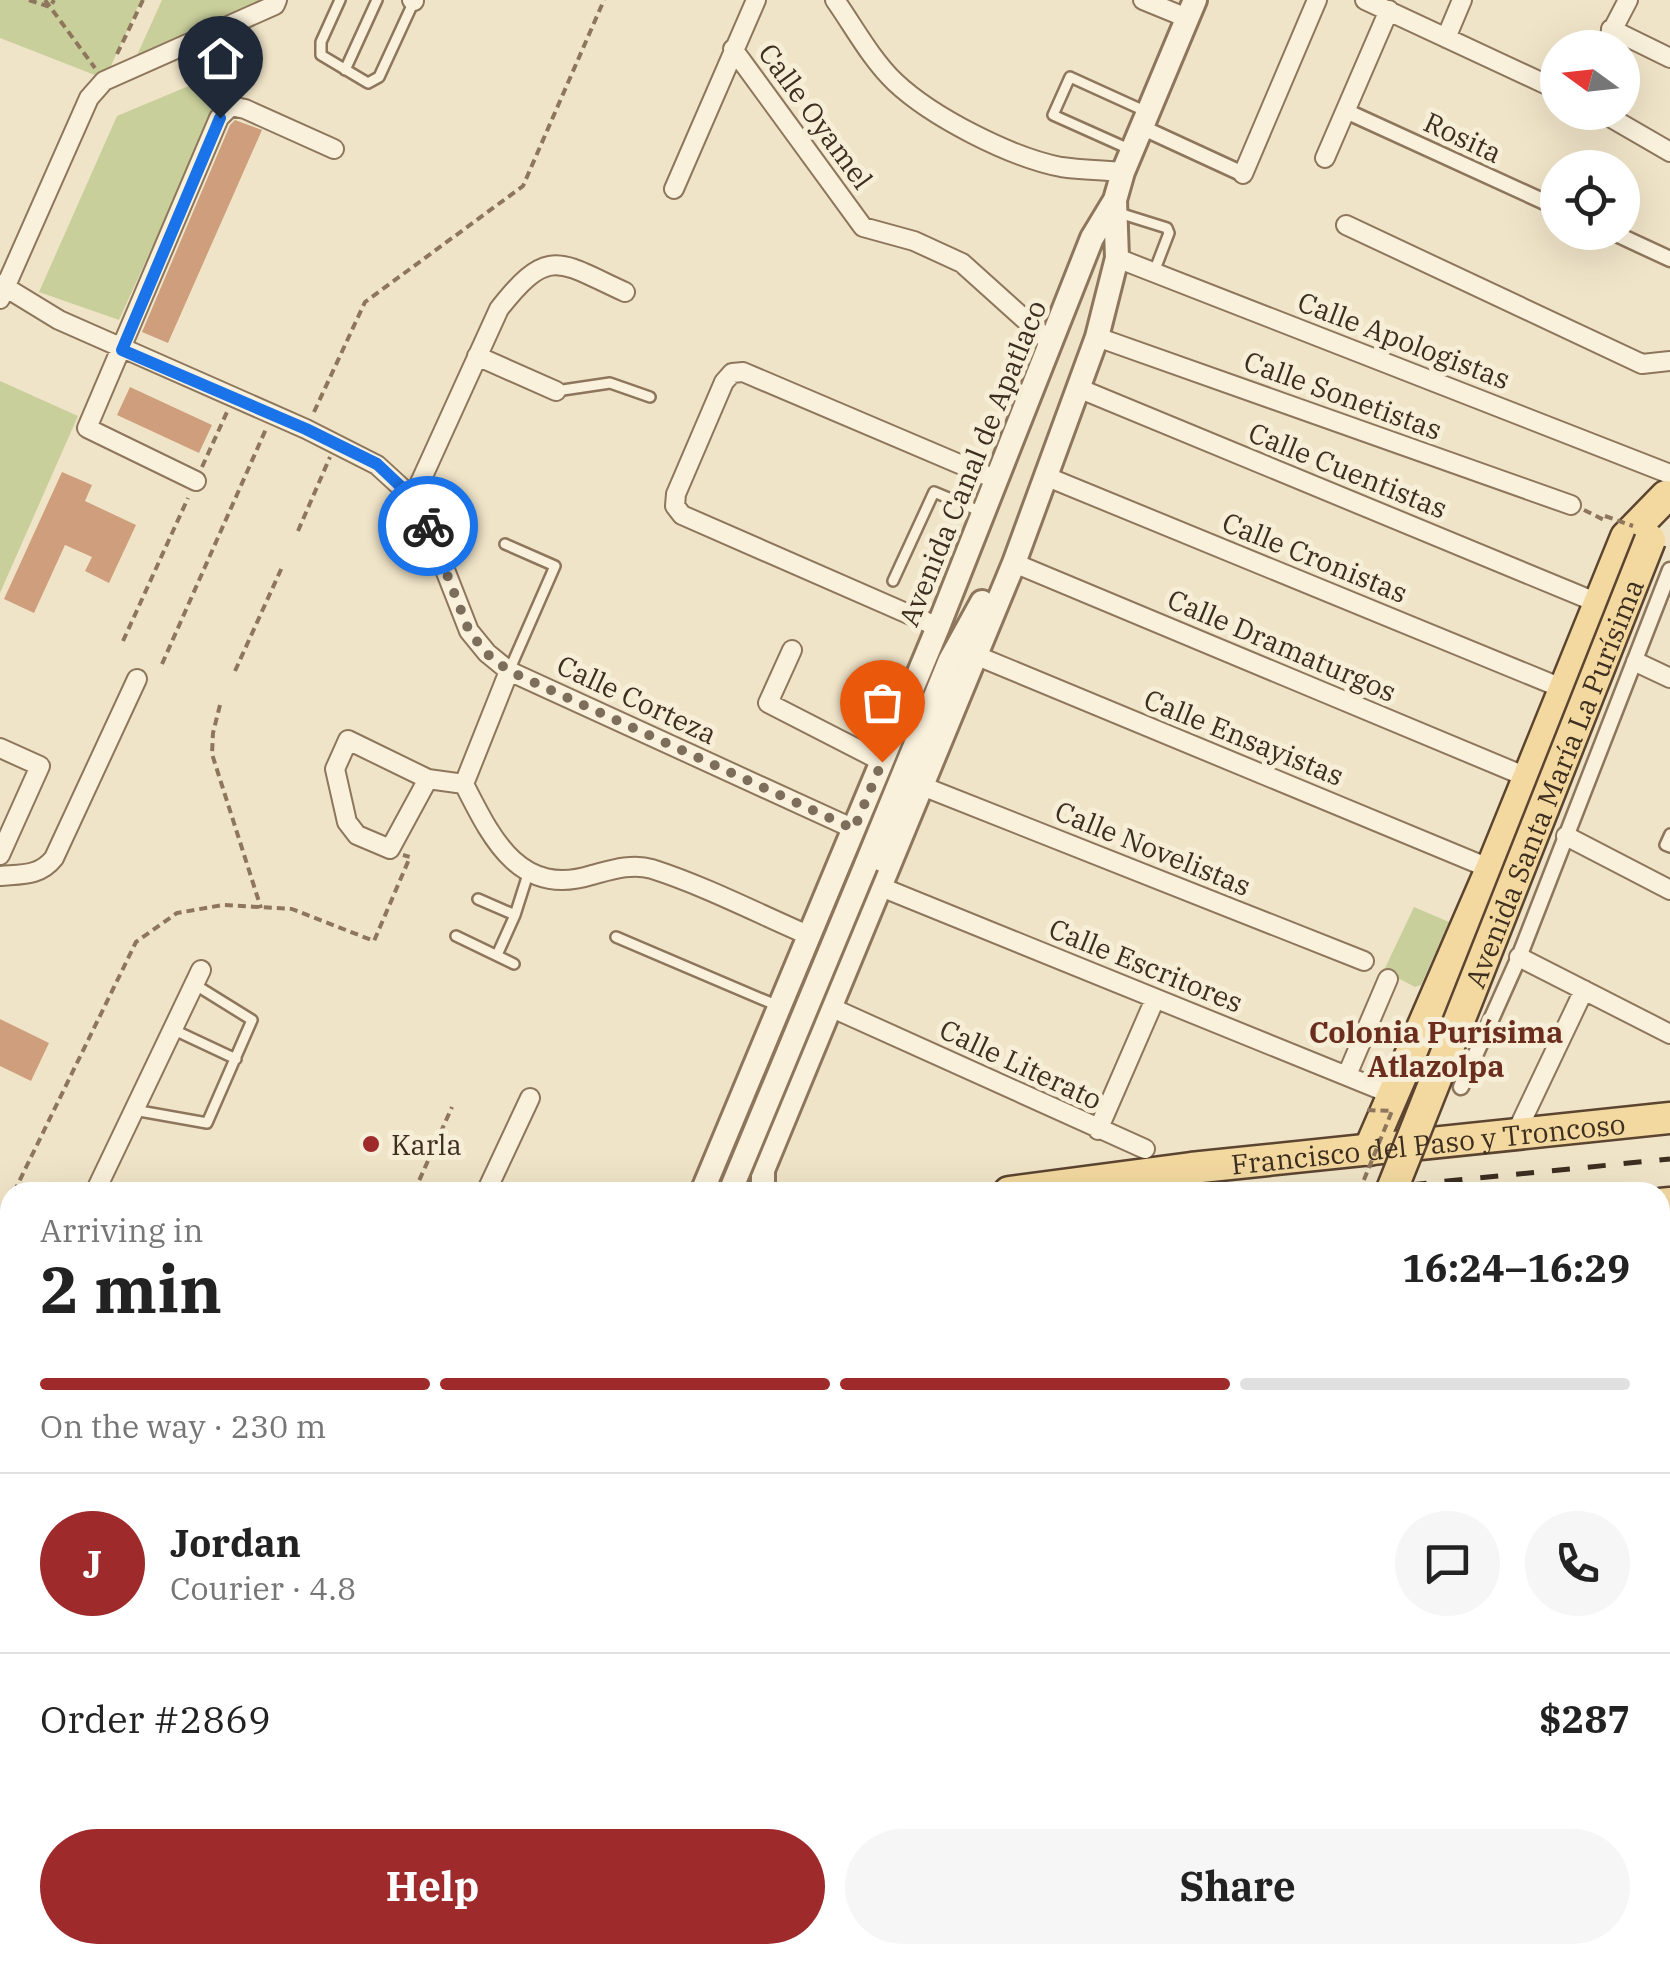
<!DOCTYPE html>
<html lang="en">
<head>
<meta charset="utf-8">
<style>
  :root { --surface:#fff; --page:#f6f6f6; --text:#222; --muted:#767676; --line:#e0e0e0; --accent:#9e2a2b }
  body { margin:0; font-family:"IBM Plex Serif",serif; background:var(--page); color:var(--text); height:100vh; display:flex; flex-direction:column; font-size:38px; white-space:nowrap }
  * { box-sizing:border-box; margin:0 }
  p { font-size:32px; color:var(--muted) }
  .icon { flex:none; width:55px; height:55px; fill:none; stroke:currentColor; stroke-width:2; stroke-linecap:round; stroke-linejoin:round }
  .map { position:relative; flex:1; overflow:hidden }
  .details { position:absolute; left:0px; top:1182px; width:1670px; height:782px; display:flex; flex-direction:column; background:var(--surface); border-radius:30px 30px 0 0; box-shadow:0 10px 40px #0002 }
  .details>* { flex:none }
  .needle { width:65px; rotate:285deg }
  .tools { position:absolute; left:1540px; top:30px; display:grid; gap:20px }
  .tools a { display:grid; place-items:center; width:100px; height:100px; border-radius:50%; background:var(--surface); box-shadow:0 10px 40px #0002; font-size:50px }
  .pin { position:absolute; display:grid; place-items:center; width:85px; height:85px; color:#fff; margin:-102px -42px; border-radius:50% 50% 50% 0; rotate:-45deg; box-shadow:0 0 10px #0007 }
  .pin .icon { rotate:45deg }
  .courier { position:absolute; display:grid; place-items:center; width:100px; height:100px; margin:-50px; border:8px solid #1a73e8; border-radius:50%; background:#fff; color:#222; box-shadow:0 2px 12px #0007 }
  .summary em { font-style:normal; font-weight:700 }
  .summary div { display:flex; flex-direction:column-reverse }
  .summary { display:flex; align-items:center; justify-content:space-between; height:170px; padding:0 40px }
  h1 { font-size:65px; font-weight:700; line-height:75px }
  .bar { display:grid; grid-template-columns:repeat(4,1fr); gap:15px 10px; align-content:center; height:120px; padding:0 40px }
  .bar i { height:12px; border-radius:8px; background:var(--line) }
  .bar .selected { background:var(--accent) }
  .bar p { grid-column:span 4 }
  .line { display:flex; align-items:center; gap:25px; padding:0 40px; border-top:2px solid var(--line) }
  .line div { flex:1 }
  .round { display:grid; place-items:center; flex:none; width:105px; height:105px; border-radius:52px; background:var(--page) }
  .action { display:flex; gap:20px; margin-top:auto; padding:20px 40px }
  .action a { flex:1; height:115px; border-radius:60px; background:var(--accent); color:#fff; font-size:40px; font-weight:700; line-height:115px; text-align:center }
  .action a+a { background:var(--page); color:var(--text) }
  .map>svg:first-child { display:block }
</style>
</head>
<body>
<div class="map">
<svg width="1670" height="1963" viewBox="0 0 1670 1963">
  <rect width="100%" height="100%" fill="#f0e4c8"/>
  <path fill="#c9cf9b" d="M0,0H141L105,79L0,38Z
    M162,0H272L133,64Z
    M234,67L119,320L39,292L117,116Z
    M0,381L78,416L0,593Z
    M1414,907L1449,922L1421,985L1415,987L1388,973L1385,968Z"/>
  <path fill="#cf9f7d" d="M235,120L262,130L168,343L142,332L230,125Z
    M130,387L212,425L199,453L117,415Z
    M62,472L92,485L85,501L136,525L109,583L85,571L92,557L65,545L34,613L4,599Z
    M0,1019L49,1043L31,1081L0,1066Z"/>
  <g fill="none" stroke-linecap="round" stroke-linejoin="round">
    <g stroke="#8d765c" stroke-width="14">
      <path id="service" d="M340,0L321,42V55L368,83L379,77L414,1
        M345,70L377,0
        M1129,149L1053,115L1070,77L1147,112
        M1119,213L1167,228L1169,233L1154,272
        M556,391L610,383L650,397
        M505,544L555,566L509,671
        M893,581L934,492L982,512
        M1670,834L1665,845L1670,847
        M478,899L515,915
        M456,936L514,964
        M616,937L778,1006
        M497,955L515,915L529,871
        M172,1029L236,1059
        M134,1110L207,1123L252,1020L194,984"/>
    </g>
    <g stroke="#8d765c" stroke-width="19">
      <path id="pedestrian" d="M1348,112L1558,208
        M1141,127L1243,174
        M1612,232L1670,259
        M1461,1087L1519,957L1670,570"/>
    </g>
    <g stroke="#8d765c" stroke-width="22">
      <path id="minor" d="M412,0L414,1
        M835,0C854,27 871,59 895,82C932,117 1010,157 1061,167C1081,170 1103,170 1123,172
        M1143,0L1187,18
        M1365,0L1558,90
        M1611,29L1670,58
        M1446,38L1462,0
        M1603,48L1628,0
        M733,49L863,227L914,241L962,263L1051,343
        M1601,112L1670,152
        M1325,158L1389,10
        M1243,174L1317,0
        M674,189L756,0
        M1346,225L1642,364L1670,361
        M1117,258L1670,474
        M0,284L59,320L306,429L377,465L413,498L429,529L469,631L487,653L509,671L854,829
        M0,299L89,98L104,81L275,5L277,0
        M1097,337L1571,505
        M477,356L556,391
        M1078,388L1598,603
        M1045,476L1564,689
        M196,481L87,428L219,118L231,106L245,109L334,149
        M413,498L499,309C549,245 559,262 625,292
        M1014,563L1529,778
        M938,627L682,515L675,506L676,494L724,382L732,373L743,372L997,480
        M792,650L768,703L883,762
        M975,655L1491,869
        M1636,662L1670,678
        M509,671L464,784C491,837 519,898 592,875C611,870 632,863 652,869C705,886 757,913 808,935
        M0,748L40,766L0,855
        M428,779L390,849L357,835L347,822L335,769L348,740L428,779L464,784
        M922,786L1364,961
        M1566,836L1670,890
        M0,876C22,874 40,876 54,858L137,679
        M881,887L1391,1094
        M1519,957L1670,1034
        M830,1007L1145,1149
        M1347,1075L1388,979
        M1098,1130L1155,999
        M1516,1133L1584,990
        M95,1192L201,970
        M486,1192L530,1098
        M0,1367L10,1345
        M0,1481L10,1482
        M1660,1565L1670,1542
        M0,1646L10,1651
        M1660,1749L1667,1737
        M0,1779L10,1783
        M0,1884L10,1889
        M159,1955L177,1963
        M635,1955L649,1963
        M864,1955L878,1963
        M1226,1955L1240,1963
        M12,1963L15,1955
        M255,1963L259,1955
        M1530,1963L1535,1955"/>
    </g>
    <g stroke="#8d765c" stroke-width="28">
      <path id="tertiary" d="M866,865L950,660L982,602
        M702,1192L938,627L1092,238L1115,200L1123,172L1195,0
        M763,1192V1170L1014,563L1097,337L1117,258L1115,200
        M368,1963L371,1955
        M409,1963L412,1955"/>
    </g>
    <g stroke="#5b4430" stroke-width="35">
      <g id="primary">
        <path d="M1369,1150L1491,869L1626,537L1666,496"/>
        <path id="s1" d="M1009,1192L1191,1168L1670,1118"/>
        <path d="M1660,1204L1670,1203"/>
        <path d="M0,1238H10"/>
        <path d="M0,1308H10"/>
        <path d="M1084,1963L1087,1955"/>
      </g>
    </g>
    <path stroke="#8d765c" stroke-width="4" stroke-dasharray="8 5" stroke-linecap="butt" d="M29,0L50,7L54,0
      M45,0L95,68
      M117,54L143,0
      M314,412L365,302L523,186L604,0
      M202,467L227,412
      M1584,510L1606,521
      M298,531L330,457
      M123,641L188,498
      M162,664L266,429
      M235,671L283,565
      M220,705L213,733L212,754L261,908
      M14,1192L136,942L177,913L223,905L292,909L374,941L410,857L403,855
      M414,1192L452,1107
      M2,1216L10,1200"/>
    <use href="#service" stroke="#faf1dc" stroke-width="9"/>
    <use href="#pedestrian" stroke="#faf1dc" stroke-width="14"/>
    <use href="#minor" stroke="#faf1dc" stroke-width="18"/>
    <use href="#tertiary" stroke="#faf1dc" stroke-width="22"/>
    <use href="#primary" stroke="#f3d9a0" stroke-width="30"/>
    <path stroke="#3d2e20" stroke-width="5" stroke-dasharray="18 18" stroke-linecap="butt" d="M1337,1192L1670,1159
      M0,1264H10"/>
    <g stroke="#8d765c" stroke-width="28" stroke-linecap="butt">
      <path id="tertiary-bridge" d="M730,1192L866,865"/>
    </g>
    <g stroke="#5b4430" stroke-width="35" stroke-linecap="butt">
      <g id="primary-bridge">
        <path id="s2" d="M1391,1192L1650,540"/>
      </g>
    </g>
    <path stroke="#8d765c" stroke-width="4" stroke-dasharray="8 5" stroke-linecap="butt" d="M1605,516L1633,526
      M1359,1192L1392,1111L1365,1110"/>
    <use href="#tertiary-bridge" stroke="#faf1dc" stroke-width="22"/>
    <use href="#primary-bridge" stroke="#f3d9a0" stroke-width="30"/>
  </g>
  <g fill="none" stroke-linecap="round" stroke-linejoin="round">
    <path stroke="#7c6e5b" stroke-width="10" stroke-dasharray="0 18" d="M428,526L469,631L486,653L509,671L854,829L882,762"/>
    <path stroke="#1a73e8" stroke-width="12" d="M220,118L122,350L306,429L377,464L413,498L428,526"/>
  </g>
  <circle fill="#9e2a2b" stroke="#f7eed8" stroke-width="4" cx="371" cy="1144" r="10"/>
  <g text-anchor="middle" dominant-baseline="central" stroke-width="10" stroke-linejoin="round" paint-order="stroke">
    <g font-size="28" fill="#3d2e20" stroke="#f7eed8">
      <text transform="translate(816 116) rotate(54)">Calle Oyamel</text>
      <text transform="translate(1463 137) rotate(25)">Rosita</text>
      <text transform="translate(1404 340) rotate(21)">Calle Apologistas</text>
      <text transform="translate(1343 395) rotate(20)">Calle Sonetistas</text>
      <text transform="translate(972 463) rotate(-68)">Avenida Canal de Apatlaco</text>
      <text transform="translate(1348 470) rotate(22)">Calle Cuentistas</text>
      <text transform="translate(1315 557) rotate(22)">Calle Cronistas</text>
      <text transform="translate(1282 645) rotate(23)">Calle Dramaturgos</text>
      <text transform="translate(637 699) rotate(25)">Calle Corteza</text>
      <text transform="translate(1244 737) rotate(22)">Calle Ensayistas</text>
      <text stroke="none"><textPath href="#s2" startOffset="440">Avenida Santa María La Purísima</textPath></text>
      <text transform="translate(1153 848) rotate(22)">Calle Novelistas</text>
      <text transform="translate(1146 965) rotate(22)">Calle Escritores</text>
      <text transform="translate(1021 1064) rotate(25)">Calle Literato</text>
      <text stroke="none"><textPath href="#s1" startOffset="422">Francisco del Paso y Troncoso</textPath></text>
    </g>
    <g font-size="28" fill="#3d2e20" stroke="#f7eed8" text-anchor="start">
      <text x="391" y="1144">Karla</text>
    </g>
    <g font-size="30" font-weight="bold" fill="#6b2e1e" stroke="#f7eed8">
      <text x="1436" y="1031">Colonia Purísima<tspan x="1436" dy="34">Atlazolpa</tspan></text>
    </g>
  </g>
</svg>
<div class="tools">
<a><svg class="needle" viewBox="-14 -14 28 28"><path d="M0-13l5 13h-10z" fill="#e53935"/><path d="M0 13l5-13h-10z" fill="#767676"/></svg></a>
<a><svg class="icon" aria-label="locate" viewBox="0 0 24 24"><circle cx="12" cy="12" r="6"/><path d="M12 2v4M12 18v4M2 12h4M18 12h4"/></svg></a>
</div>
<div class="pin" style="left:882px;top:762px;background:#ea580c"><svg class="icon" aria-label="bag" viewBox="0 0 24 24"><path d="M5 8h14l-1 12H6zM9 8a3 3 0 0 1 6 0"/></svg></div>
<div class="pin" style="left:220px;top:118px;background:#1f2937"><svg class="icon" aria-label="home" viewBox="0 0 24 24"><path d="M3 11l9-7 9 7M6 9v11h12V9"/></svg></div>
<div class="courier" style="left:428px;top:526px"><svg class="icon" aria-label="bike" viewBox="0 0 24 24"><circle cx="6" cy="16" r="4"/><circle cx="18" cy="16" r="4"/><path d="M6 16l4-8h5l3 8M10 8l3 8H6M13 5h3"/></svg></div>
<section class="details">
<div class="summary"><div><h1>2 min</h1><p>Arriving in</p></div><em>16:24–16:29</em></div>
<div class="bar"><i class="selected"></i><i class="selected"></i><i class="selected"></i><i></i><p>On the way · 230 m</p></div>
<div class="line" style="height:180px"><b class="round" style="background:var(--accent);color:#fff">J</b><div><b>Jordan</b><p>Courier · 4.8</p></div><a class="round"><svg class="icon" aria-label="chat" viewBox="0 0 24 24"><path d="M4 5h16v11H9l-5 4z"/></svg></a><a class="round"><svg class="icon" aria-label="phone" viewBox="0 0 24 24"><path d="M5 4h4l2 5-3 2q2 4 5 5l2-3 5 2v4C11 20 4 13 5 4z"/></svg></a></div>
<div class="line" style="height:130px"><div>Order #2869</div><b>$287</b></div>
<div class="action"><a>Help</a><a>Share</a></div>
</section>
</div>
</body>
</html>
